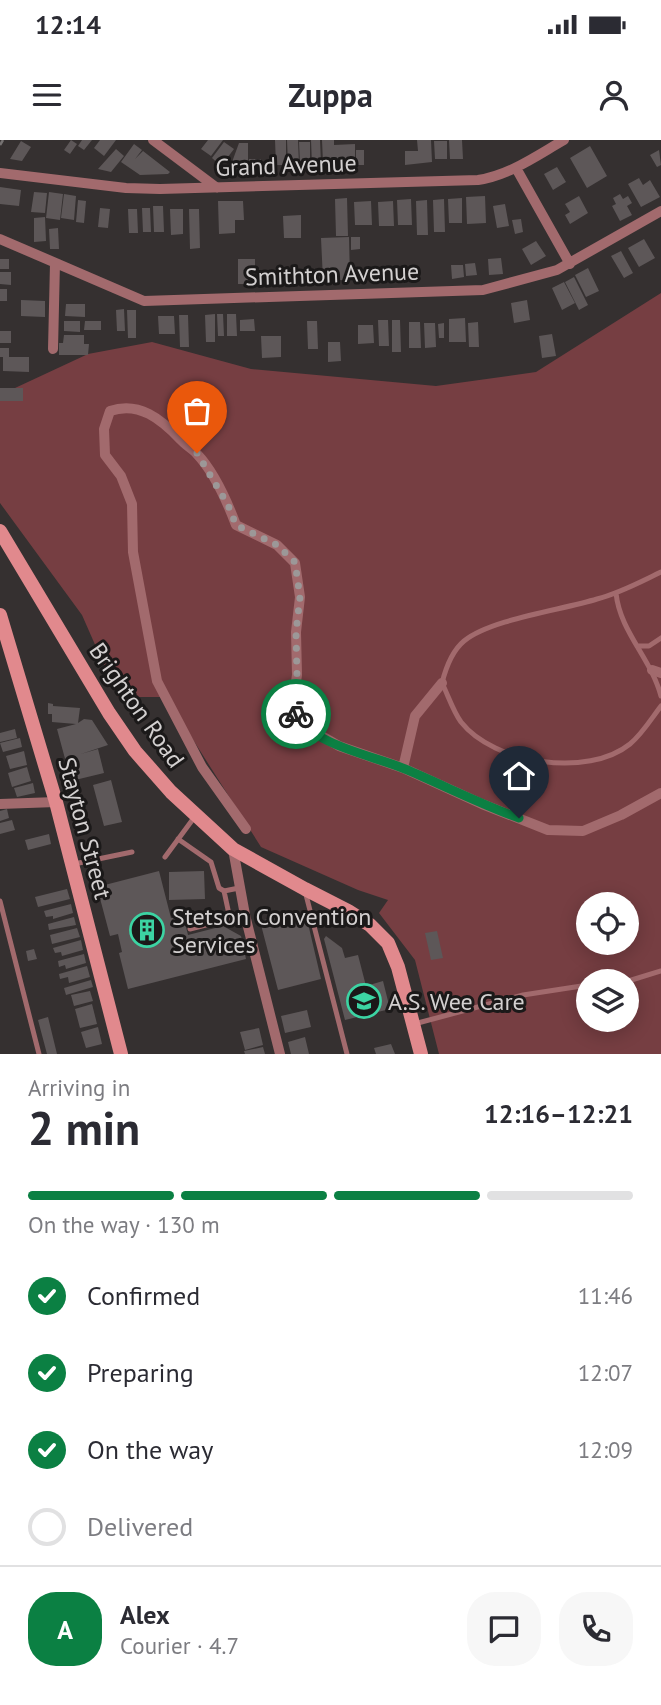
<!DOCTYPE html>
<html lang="en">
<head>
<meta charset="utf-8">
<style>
  :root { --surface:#fff; --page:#f7f7f7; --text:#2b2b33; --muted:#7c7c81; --line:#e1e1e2; --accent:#0b8043 }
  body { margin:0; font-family:"PT Sans",sans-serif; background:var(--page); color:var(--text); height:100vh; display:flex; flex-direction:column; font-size:26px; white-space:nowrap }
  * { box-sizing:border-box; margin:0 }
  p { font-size:23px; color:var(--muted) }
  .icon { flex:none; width:38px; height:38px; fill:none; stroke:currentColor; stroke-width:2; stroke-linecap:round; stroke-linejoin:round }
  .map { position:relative; height:914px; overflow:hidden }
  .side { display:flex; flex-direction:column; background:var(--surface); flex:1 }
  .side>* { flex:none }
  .tools { position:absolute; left:576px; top:752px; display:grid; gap:14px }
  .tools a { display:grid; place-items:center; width:63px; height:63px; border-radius:50%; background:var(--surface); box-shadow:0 4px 18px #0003; font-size:35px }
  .pin { position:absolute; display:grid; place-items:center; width:60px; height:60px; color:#fff; margin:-72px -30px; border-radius:50% 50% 50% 0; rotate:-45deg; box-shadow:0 0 7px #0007 }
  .pin .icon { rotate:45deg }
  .courier { position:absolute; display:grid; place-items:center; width:70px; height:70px; margin:-35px; border:5px solid #0b8043; border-radius:50%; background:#fff; color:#222; box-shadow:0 2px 9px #0007 }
  .summary em { font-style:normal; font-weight:800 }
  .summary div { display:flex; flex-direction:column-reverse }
  .summary { display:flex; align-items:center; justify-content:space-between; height:119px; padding:0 28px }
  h1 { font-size:46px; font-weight:800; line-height:52px }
  .bar { display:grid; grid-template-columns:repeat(4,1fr); gap:10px 7px; align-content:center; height:84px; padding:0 28px }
  .bar i { height:9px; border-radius:5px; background:var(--line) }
  .bar .current { background:var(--accent) }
  .bar p { grid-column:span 4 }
  .line { display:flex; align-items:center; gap:18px; padding:0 28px; border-top:2px solid var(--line) }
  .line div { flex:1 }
  .round { display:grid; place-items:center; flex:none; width:74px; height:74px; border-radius:28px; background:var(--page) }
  ol { padding:0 28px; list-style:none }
  li { display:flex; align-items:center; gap:21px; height:77px }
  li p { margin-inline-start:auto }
  li .icon { padding:7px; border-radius:50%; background:var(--accent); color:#fff; stroke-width:4 }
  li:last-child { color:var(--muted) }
  li i { width:38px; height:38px; border:4px solid var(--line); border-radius:50% }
  .status { display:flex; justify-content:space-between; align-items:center; height:49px; padding:0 35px; background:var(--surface); direction:ltr }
  .status svg { height:19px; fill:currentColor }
  header { display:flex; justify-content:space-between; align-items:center; height:91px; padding:0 28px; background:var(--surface); font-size:32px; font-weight:800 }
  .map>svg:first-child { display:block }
</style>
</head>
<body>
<div class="status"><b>12:14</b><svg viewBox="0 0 49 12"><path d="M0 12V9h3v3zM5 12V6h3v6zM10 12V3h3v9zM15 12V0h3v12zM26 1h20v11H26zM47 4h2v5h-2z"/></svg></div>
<header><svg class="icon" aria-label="menu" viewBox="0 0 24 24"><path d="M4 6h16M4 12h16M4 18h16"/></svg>Zuppa<svg class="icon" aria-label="person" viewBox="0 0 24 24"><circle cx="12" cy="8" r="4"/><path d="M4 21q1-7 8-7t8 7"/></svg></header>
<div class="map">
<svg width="661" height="914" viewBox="0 0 661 914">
  <rect width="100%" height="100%" fill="#353030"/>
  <path fill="#763e42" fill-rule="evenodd" d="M661,153V914H439L415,820L379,773L388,760L358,750L261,707L166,557H118L82,475L0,363V255L88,214L152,202L251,229L436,246L536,232ZM588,765H626V803H588ZM588,842H626V880H588Z"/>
  <path fill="#5d5758" d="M71,0L77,4L70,14L64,10Z
    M82,0H92L84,10L78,6Z
    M100,0H116L104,16L94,8Z
    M208,0H223L211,16L201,9Z
    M275,0H286V25H276Z
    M287,0H298L299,24H288Z
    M311,0H320L321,23L312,24Z
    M322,0H334V5L355,4V26H335V23H323Z
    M417,0H431L432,22L405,25V11H418Z
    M449,0H462L463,19H450Z
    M21,1L31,7L22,21L10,19Z
    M434,1H447V19H435Z
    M224,2L234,9L221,26L212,18Z
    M299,2H310V24H300Z
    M239,3H248V33H228Z
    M134,4L142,10L135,19L143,11L170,32L168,34L140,35L121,22Z
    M590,6L607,36L587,48L570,18Z
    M116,9L124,16L111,32L98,29Z
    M356,10H364V25H356Z
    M659,10L661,25L657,27L650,15Z
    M249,19H261V32H250Z
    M557,27L566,42L553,50L544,34Z
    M639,38L643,45L650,40L660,57L641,67L628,44Z
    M0,47L21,50L19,66L0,64Z
    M34,52L47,53L45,73L31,72Z
    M49,52L63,54L60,80L46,78Z
    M64,54L76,56L74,80L61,78Z
    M620,54L623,59L628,56L632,63L627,66L632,75L620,81L612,66L616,64L613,58Z
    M485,56L486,83L467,84L466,57Z
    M579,56L588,73L570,84L565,75L570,72L565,64Z
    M347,58L348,96H336L335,59Z
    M462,58V83H449L448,59Z
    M411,59L412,85H398L397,60Z
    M444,59L445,92H434L433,60Z
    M78,60L86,61L84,83L76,82Z
    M427,60L428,95H417L416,61Z
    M218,61H243L244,80H235V93L219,94Z
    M371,61L372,85H355L354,62Z
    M393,61L394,86H379L378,62Z
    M505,64L509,86L497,88L493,66Z
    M153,66H163L164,92H154Z
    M100,68L110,69L108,88L98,87Z
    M142,68H150L151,92H143Z
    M128,69H137L138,93H129Z
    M170,69H183V94L171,95Z
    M189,69H199L200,108L190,109Z
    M301,75V98H284L283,76Z
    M45,77L46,101L34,102V78Z
    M521,79L523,92L515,94L512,80Z
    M58,88L59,109H50L49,89Z
    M349,97L350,140H323L321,98Z
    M351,97H360V109L351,110Z
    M644,99L655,118L639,127L628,108Z
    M536,101L546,116L531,125L522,109Z
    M621,111L633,133L624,138L611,116Z
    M501,118L503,134L489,135L488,119Z
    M0,119H9V129H0Z
    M238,119H255V136H248V144H238Z
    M475,123L477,135L466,136L465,124Z
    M451,125H463L464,137L452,139Z
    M588,128L599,151L586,157L575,135Z
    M0,132H11V145L0,144Z
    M574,137L588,165L579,170L565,142Z
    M564,142L575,163L562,170L552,148Z
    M0,149H7V161H0Z
    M21,160L45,161V177L21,176Z
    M527,160L530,180L514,183L511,163Z
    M66,164H85V177L65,176Z
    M124,169L125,191H117L116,170Z
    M127,170H136V198H128Z
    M215,174V202H206L205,175Z
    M217,174H223L224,196H218Z
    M227,174H236L237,196H227Z
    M179,175H188L189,207H180Z
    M158,176H174L175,194H159Z
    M465,178L466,202H449V179Z
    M254,179L255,191H240V180Z
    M378,180H388L389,206H379Z
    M392,180H400L401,212H392Z
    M64,181H80V192L64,191Z
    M85,181H101V190H84Z
    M307,181H317L318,209H308Z
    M409,182H420L421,208H409Z
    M478,182L479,207H469L468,183Z
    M424,183H435L436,207L425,208Z
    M444,183V198H439L438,184Z
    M358,185H373L374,203L358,204Z
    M0,191H11V203H0Z
    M552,194L556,216L542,218L539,196Z
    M64,195H84V204H89L88,215H59V203H63Z
    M261,196H281V217L262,218Z
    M328,202H340L341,221L328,222Z
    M0,208H9V217H29V232L3,231V217H0Z
    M0,248H23V261H0Z
    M48,563L53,564V566L80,568L78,583L84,579L92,580L108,605L81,614L98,609L104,633L71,641L57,589L76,584L52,582V574H48Z
    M15,589L17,598L0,602V593Z
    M20,598L22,607L3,612L0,603Z
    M24,611L27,625L10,629L6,616Z
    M27,627L31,641L12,647L8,633Z
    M111,640L122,682L104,686L93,645Z
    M33,643L35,653L17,657L14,648Z
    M7,669L9,678L0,681V671Z
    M12,680L15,690L0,694V683Z
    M49,694L51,704L28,710L25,700Z
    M159,731L171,778L183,775L188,795L223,786L241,796L246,819L128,849L119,813L122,812L118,794L110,796L97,747Z
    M204,731L205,759L169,760V732Z
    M67,749L70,759L38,767L35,757Z
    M71,764L73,773L53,779V776L46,777L44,771Z
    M297,772L306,775L321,839L278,850L260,781Z
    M74,777L76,785L49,790L48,784Z
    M77,788L80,797L52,804L50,795Z
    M437,791L443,818L431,820L425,793Z
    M326,796L342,808L345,818L358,815L366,846L383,841L390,869L345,880L324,799Z
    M81,800L83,810L62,816L61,812L55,813L53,808Z
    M34,809L37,819L28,821L26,811Z
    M84,814L86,823L66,829L65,825L59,827L58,821Z
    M87,826L90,837L69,843L68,837L60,839L59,834Z
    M91,840L93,847L66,855L64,848Z
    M90,851L93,861L74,866L71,855Z
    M92,864L97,884L80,888L75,869Z
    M307,870L311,887L285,893L281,876Z
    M48,877L57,914H47L38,880Z
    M98,887L102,904L86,908L81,892Z
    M259,888L263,905L245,910L240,892Z
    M305,897L309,914H291L288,902Z
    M391,904L395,914H376L374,908Z
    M263,907L265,914H245L244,911Z"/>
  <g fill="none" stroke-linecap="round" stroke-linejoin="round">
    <path stroke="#767272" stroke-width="2.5" stroke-dasharray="7 3.5" stroke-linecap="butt" d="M0,5L3,0"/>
    <path stroke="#a26a6d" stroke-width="5" d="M661,432C640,442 620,453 597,459C562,470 491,479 464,501C452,511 446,527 442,543C448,555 453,571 461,582C494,624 588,638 630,604C643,593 651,579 661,566
      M616,453C620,492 651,518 661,556
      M637,506H649L661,498
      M178,699L211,722L219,748L224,751L239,748
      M165,717L196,675
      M74,724L132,712
      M224,751L230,779
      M305,751L347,914
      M0,761L39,914
      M190,789L245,775
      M625,842L661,831
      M414,884L523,855L588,845"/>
    <path stroke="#a26a6d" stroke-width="10" d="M153,0L217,48
      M516,28L570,124
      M0,33L126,48L160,49L478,40C510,35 536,16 564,0
      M0,99L144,161L483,150L557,130L661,71
      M53,209L55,123
      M652,530L661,533
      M442,543L415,576L403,628L482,664L548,690L583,691L621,675L661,653
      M0,664L56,662
      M246,689L202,627L157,541L133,412L132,364L121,336L105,315L104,289L110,271C139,261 161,279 181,300C185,305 192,308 197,314C215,333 227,361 236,385L277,405L295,423L300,457L296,492L297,535L292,568L303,585L339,606L403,628
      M233,709L245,775L280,914"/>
    <path stroke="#e1898d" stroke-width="14" d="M0,391L109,573L135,611L171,652L233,709L305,749L348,771L370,785L388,803L398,827L421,914
      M0,475L56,662L121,914"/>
  </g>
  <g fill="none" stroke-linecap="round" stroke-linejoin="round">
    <path stroke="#9c9898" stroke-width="7" stroke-dasharray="0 12.6" d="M197,313L228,365L236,385L277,405L295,422L300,457L296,492L297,535L292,568L296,574"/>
    <path stroke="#0b8043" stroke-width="9" d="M296,574C314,606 372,615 405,629C443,645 480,664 519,678"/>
  </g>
  <defs>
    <g id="building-ring" transform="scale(1.75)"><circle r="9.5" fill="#1b1919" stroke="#3cd4a3" stroke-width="1.5"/><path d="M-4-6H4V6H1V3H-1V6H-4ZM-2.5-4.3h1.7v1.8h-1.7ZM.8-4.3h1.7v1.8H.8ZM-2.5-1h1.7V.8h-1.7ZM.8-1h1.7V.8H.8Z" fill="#3cd4a3"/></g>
    <g id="school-ring" transform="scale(1.75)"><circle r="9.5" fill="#1b1919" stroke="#3cd4a3" stroke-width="1.5"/><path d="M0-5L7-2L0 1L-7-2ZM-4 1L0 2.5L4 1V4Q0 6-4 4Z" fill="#3cd4a3"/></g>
  </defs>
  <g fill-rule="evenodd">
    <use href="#building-ring" x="147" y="790"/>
    <use href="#school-ring" x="364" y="861"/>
  </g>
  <g text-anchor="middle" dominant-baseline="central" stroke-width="6" stroke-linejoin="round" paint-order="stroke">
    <g font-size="24" fill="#d3d0d0" stroke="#1b1919">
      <text transform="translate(286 25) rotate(-2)">Grand Avenue</text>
      <text transform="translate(332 134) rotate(-2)">Smithton Avenue</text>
      <text transform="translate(137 565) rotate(55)">Brighton Road</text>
      <text transform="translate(85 688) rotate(75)">Stayton Street</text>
    </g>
    <g font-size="24" fill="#d3d0d0" stroke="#1b1919" text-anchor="start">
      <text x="172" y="776">Stetson Convention<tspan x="172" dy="28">Services</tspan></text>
      <text x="388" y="861">A.S. Wee Care</text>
    </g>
  </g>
</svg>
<div class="tools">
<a><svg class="icon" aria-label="locate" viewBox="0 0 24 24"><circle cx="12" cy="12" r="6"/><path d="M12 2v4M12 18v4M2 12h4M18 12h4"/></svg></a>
<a><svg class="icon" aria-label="layers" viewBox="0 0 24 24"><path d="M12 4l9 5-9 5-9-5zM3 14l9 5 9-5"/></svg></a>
</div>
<div class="pin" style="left:197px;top:313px;background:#ea580c"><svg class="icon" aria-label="bag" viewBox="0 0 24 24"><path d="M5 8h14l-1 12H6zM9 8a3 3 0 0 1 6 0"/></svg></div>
<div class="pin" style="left:519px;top:678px;background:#1f2937"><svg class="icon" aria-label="home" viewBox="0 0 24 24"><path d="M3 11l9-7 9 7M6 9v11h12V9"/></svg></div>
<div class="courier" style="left:296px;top:574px"><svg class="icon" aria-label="bike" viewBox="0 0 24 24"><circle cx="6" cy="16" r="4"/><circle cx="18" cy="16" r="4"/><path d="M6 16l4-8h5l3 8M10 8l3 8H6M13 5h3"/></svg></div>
</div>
<section class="side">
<div class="summary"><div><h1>2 min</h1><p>Arriving in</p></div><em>12:16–12:21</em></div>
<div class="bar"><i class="current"></i><i class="current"></i><i class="current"></i><i></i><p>On the way · 130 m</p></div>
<ol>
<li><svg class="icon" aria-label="check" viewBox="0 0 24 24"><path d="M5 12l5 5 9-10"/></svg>Confirmed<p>11:46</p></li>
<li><svg class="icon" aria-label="check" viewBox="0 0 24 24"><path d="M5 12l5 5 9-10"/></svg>Preparing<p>12:07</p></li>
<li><svg class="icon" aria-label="check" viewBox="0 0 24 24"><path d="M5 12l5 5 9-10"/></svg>On the way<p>12:09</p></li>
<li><i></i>Delivered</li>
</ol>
<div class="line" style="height:126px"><b class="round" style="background:var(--accent);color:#fff">A</b><div><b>Alex</b><p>Courier · 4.7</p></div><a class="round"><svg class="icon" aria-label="chat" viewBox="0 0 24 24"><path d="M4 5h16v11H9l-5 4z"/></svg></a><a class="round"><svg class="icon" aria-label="phone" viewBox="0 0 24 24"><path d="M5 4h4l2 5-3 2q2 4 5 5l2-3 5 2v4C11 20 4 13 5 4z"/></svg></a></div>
</section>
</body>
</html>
